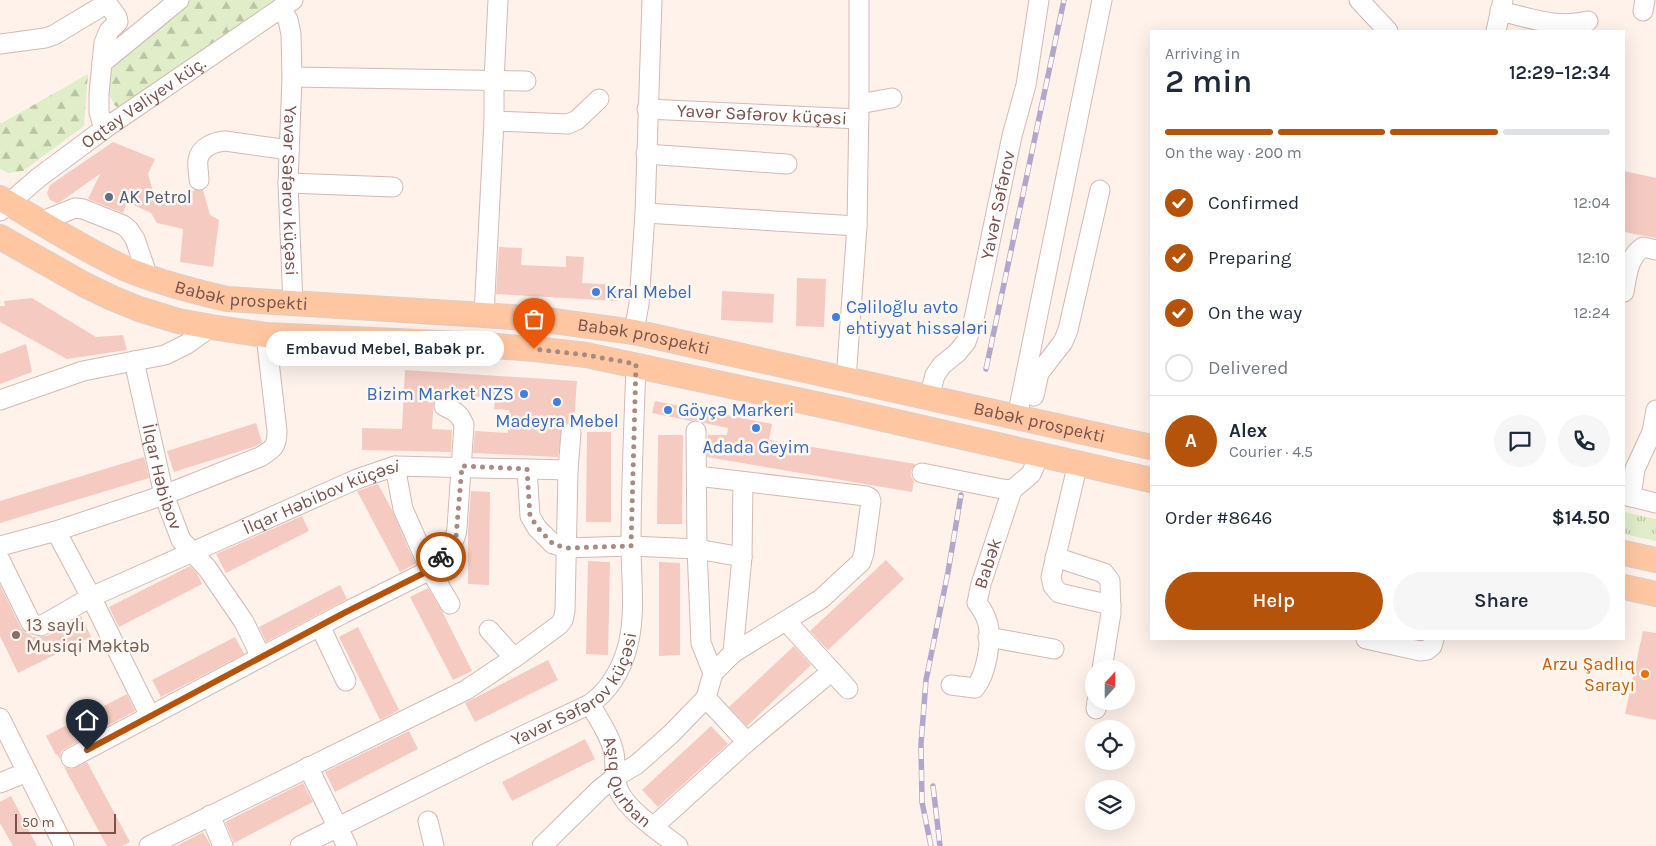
<!DOCTYPE html>
<html lang="en">
<head>
<meta charset="utf-8">
<style>
  :root { --surface:#fff; --page:#f6f6f7; --text:#1f2937; --muted:#747a83; --line:#e0e1e3; --accent:#b45309 }
  body { margin:0; font-family:Karla,sans-serif; background:var(--page); color:var(--text); height:100vh; display:flex; flex-direction:column; font-size:19px; white-space:nowrap }
  * { box-sizing:border-box; margin:0 }
  p { font-size:16px; color:var(--muted) }
  .icon { flex:none; width:28px; height:28px; fill:none; stroke:currentColor; stroke-width:2; stroke-linecap:round; stroke-linejoin:round }
  .map { position:relative; flex:1; overflow:hidden }
  .details { position:absolute; left:1150px; top:30px; width:475px; height:610px; display:flex; flex-direction:column; background:var(--surface); border-radius:0px; box-shadow:0 5px 20px #0002 }
  .details>* { flex:none }
  .needle { width:32px; rotate:21deg }
  .fabs { position:absolute; left:1085px; top:660px; display:grid; gap:10px }
  .fabs a { display:grid; place-items:center; width:50px; height:50px; border-radius:50%; background:var(--surface); box-shadow:0 5px 20px #0002; font-size:25px }
  .scale { position:absolute; left:15px; bottom:12px; width:101px; box-sizing:border-box; padding-left:5px; border:2px solid #7b524b; border-top:0; font-size:14px; line-height:18px; white-space:nowrap; color:#7b524b; -webkit-text-stroke:4px #fff7f2; paint-order:stroke }
  .pin { position:absolute; display:grid; place-items:center; width:42px; height:42px; color:#fff; margin:-51px -21px; border-radius:50% 50% 50% 0; rotate:-45deg; box-shadow:0 0 5px #0007 }
  .pin .icon { rotate:45deg }
  .courier { position:absolute; display:grid; place-items:center; width:50px; height:50px; margin:-25px; border:4px solid #b45309; border-radius:50%; background:#fff; color:#222; box-shadow:0 1px 6px #0007 }
  .bubble { position:absolute; height:35px; border-radius:18px; background:var(--surface); box-shadow:0 5px 20px #0002; font-size:16px; font-weight:600; line-height:35px; text-align:center }
  .head em { font-style:normal; font-weight:600 }
  .head div { display:flex; flex-direction:column-reverse }
  .head { display:flex; align-items:center; justify-content:space-between; height:85px; padding:0 15px }
  h1 { font-size:32px; font-weight:600; line-height:38px }
  .bar { display:grid; grid-template-columns:repeat(4,1fr); gap:8px 5px; align-content:center; height:60px; padding:0 15px }
  .bar i { height:6px; border-radius:4px; background:var(--line) }
  .bar .current { background:var(--accent) }
  .bar p { grid-column:span 4 }
  .line { display:flex; align-items:center; gap:12px; padding:0 15px; border-top:1px solid var(--line) }
  .line div { flex:1 }
  .round { display:grid; place-items:center; flex:none; width:52px; height:52px; border-radius:26px; background:var(--page) }
  ol { padding:0 15px; list-style:none }
  li { display:flex; align-items:center; gap:15px; height:55px }
  li p { margin-inline-start:auto }
  li .icon { padding:5px; border-radius:50%; background:var(--accent); color:#fff; stroke-width:4 }
  li:last-child { color:var(--muted) }
  li i { width:28px; height:28px; border:2px solid var(--line); border-radius:50% }
  .primary-button { display:flex; gap:10px; margin-top:auto; padding:10px 15px }
  .primary-button a { flex:1; height:58px; border-radius:30px; background:var(--accent); color:#fff; font-size:20px; font-weight:600; line-height:58px; text-align:center }
  .primary-button a+a { background:var(--page); color:var(--text) }
  .map>svg:first-child { display:block }
</style>
</head>
<body>
<div class="map">
<svg width="1656" height="846" viewBox="0 0 1656 846">
  <defs>
    <pattern id="grass-tufts" width="24" height="20" patternUnits="userSpaceOnUse" patternTransform="scale(1.25)"><rect width="24" height="20" fill="#dfedc8"/><path d="M3 7l-1-3M5 7V3M7 7l1-3M15 17l-1-3M17 17v-4M19 17l1-3" fill="none" stroke="#bac3a4"/></pattern>
    <pattern id="forest-firs" width="22" height="20" patternUnits="userSpaceOnUse" patternTransform="scale(1.25)"><rect width="22" height="20" fill="#dfedc8"/><path d="M5 1l3.5 6h-7zM16 11l3.5 6h-7z" fill="#bac3a4"/></pattern>
  </defs>
  <rect width="100%" height="100%" fill="#fef2eb"/>
  <path fill="url(#grass-tufts)" d="M1624,512L1656,519V541L1624,534Z"/>
  <path fill="url(#forest-firs)" d="M188,0H278L123,108L115,106L109,94L108,56Z
    M88,74L84,126L23,171L8,173L0,169V123H2Z"/>
  <path fill="#f4cac1" d="M113,142L155,159L148,174L156,202L196,190H203L210,215L219,220L213,267L180,262L183,229L157,223L151,213L127,202L123,213L88,199L100,174L60,202L57,203L50,200L47,193L50,185Z
    M1624,171L1656,178V238L1624,232Z
    M499,247L522,248L521,265L566,267V256L584,257L582,283L618,285V301L496,294Z
    M797,278L826,279L824,327L796,326Z
    M722,291L774,294L773,323L721,320Z
    M32,298L96,337L123,335L127,350L67,359L0,322V306H5L4,301Z
    M26,344L32,372L0,384V354Z
    M405,370L577,381L574,422L567,423L562,427L558,457L473,453L475,431L508,433L509,410L494,409L495,398L464,396L463,398H453L443,395L434,397L432,429L452,430L451,452L362,450V428L402,429Z
    M655,401L772,424L769,440L916,464L911,471V476L914,481L912,492L707,457L708,435H727L728,428L704,423L696,420L691,421L652,413Z
    M256,423L262,442L256,446L174,472L167,451Z
    M587,432H611V522H586Z
    M658,435H683L682,524H657Z
    M144,457L149,478L0,523V501Z
    M378,484L392,510L415,564L400,572L357,491Z
    M471,491L490,492L489,585L468,584V530Z
    M302,516L309,531L226,573L216,554Z
    M886,560L904,579L828,650L810,631Z
    M588,561L610,562L608,655L586,654Z
    M659,562L680,563V655L659,656Z
    M190,566L197,573L202,584L119,627L109,607Z
    M0,585L21,628L24,632L31,635L32,637L47,636L81,616L91,637L18,673L0,636Z
    M340,585L347,599L266,642L259,627Z
    M428,588L442,611L472,671L453,680L410,597Z
    M358,627L399,710L380,720L339,637Z
    M1643,631L1656,633V720L1625,714Z
    M235,637L244,654L161,697L152,680Z
    M794,646L811,665L747,726L729,707Z
    M548,660L558,680L475,722L465,703Z
    M127,694L135,711L66,748L61,752L60,759L57,754L56,755L46,736Z
    M711,726L728,744L658,807L642,790Z
    M409,731L418,749L335,792L325,772Z
    M585,739L595,759L512,801L502,782Z
    M87,762L130,842L122,846H107L64,767L71,769Z
    M303,783L313,802L234,843L225,822Z
    M11,796L37,846H13L0,823V802Z
    M203,832L211,846H176L200,834Z"/>
  <g fill="none" stroke-linecap="round" stroke-linejoin="round">
    <g stroke="#d4b9b2" stroke-width="21">
      <g id="minor">
        <path d="M1359,0L1388,31"/>
        <path id="s1" d="M281,8L288,20L291,34L292,77L288,183L293,304"/>
        <path d="M1500,11C1530,18 1558,29 1588,21"/>
        <path d="M1643,11L1645,0"/>
        <path d="M1496,31L1503,0"/>
        <path d="M0,44L45,38L54,35L107,3"/>
        <path d="M102,63L179,0"/>
        <path d="M292,77L526,81"/>
        <path d="M859,104L892,98"/>
        <path id="s2" d="M647,109L859,119"/>
        <path d="M494,121L568,124L577,120L599,99"/>
        <path d="M104,129L99,112V93L104,43L109,31L118,22L117,17L107,3V0"/>
        <path d="M646,154L787,164"/>
        <path d="M199,180C199,174 197,166 198,160C200,147 214,142 225,141L289,150"/>
        <path d="M288,183L393,187"/>
        <path id="s3" d="M0,211L38,178L104,129L293,0"/>
        <path d="M645,213L857,226"/>
        <path d="M40,222L75,208L83,209L123,225L129,230L135,239L148,277"/>
        <path d="M1624,292C1627,276 1628,257 1643,247L1656,250"/>
        <path d="M484,315L494,121V80L498,0"/>
        <path d="M634,332L639,304L645,213L652,0"/>
        <path id="s4" d="M134,361L164,495L181,540L207,568L244,622L261,657"/>
        <path d="M846,380L857,226L859,104V0"/>
        <path d="M1034,396L1039,373L1063,342L1068,330L1100,190"/>
        <path id="s5" d="M929,398L935,375L942,365L957,353L966,342L974,319L1012,136L1026,85L1039,0"/>
        <path d="M0,400L83,371L165,355L187,344L211,327"/>
        <path d="M444,406C454,411 460,413 464,425L457,528C456,545 441,557 430,570L450,604"/>
        <path d="M1017,417L1102,0"/>
        <path d="M696,431L697,549L701,643L713,673L733,653L821,599L861,562L864,553L871,501L870,498L866,496L697,476"/>
        <path d="M1078,463L1051,577L1053,586L1059,593L1111,605"/>
        <path d="M527,469L530,516L537,528L553,544L566,548L631,546L697,549L742,557"/>
        <path d="M922,473L1002,489L1012,490L1031,474L1040,454"/>
        <path d="M1624,495L1656,503"/>
        <path d="M1631,497L1635,469L1652,432L1656,410"/>
        <path d="M56,531L91,597L150,716"/>
        <path d="M0,546L56,531L164,495L260,457C273,449 277,447 277,431L266,335"/>
        <path d="M1055,557L1104,573L1110,581L1111,613L1102,669"/>
        <path id="s6" d="M0,560L31,623L41,626L91,597L357,479L395,466L568,470"/>
        <path d="M786,621L848,689"/>
        <path d="M320,626L346,681"/>
        <path d="M489,630L514,658"/>
        <path d="M988,637L1054,649"/>
        <path d="M1366,639L1420,651L1427,650L1432,646L1434,639"/>
        <path d="M733,653L742,557L743,482"/>
        <path id="s7" d="M951,685L975,688C986,675 992,641 988,624C986,616 982,609 977,603L981,584L1012,490"/>
        <path d="M706,698L747,742"/>
        <path id="s8" d="M590,704C599,720 610,735 614,753C616,765 613,779 619,791C627,810 661,833 678,846"/>
        <path d="M1096,709L1097,701"/>
        <path d="M0,718L64,846"/>
        <path d="M71,758L344,613L430,570L403,509L395,466"/>
        <path d="M308,767L347,846"/>
        <path d="M0,783L27,772"/>
        <path d="M210,815L223,846"/>
        <path d="M428,821L434,846"/>
        <path d="M653,827L747,742L832,671"/>
        <path d="M149,846L466,690L514,658L559,625L563,620L565,611L568,470L571,433"/>
        <path id="s9" d="M300,846L493,750L590,704C610,690 622,668 628,645C636,613 631,578 631,546C631,486 634,425 636,364"/>
        <path d="M542,846L599,790L615,777L636,765L671,734L706,698L713,673"/>
      </g>
    </g>
    <g stroke="#dacfcd" stroke-width="26">
      <g id="major">
        <path id="s10" d="M0,198C41,222 81,248 124,268C157,282 192,291 227,299L484,315L538,319L634,332L1151,447"/>
        <path d="M0,237L85,285L112,298L139,309L178,321L211,327L266,335L482,345L534,349L586,355L844,410L1151,480"/>
        <path d="M1624,553L1656,560"/>
        <path d="M1624,587L1656,594"/>
      </g>
    </g>
    <use href="#minor" stroke="#fff" stroke-width="19"/>
    <use href="#major" stroke="#fec7a2" stroke-width="24"/>
    <g stroke="#b2a7ca" stroke-width="5.5">
      <path id="rail" d="M986,369L1064,0
        M933,786L940,846
        M931,846L922,802L921,744L926,680L948,572L961,495"/>
    </g>
    <use href="#rail" stroke="#fff7f2" stroke-width="4" stroke-dasharray="11" stroke-linecap="butt"/>
  </g>
  <g fill="none" stroke-linecap="round" stroke-linejoin="round">
    <path stroke="#a98a83" stroke-width="5" stroke-dasharray="0 9" d="M441,557L452,545L456,537L462,466L527,469L530,516L538,528L553,544L566,548L631,546L636,364L586,355L534,349"/>
    <path stroke="#b45309" stroke-width="6" d="M87,750L344,613L430,570L441,557"/>
  </g>
  <circle fill="#5c6f8a" stroke="#fff7f2" stroke-width="2" cx="109" cy="197" r="5"/>
  <g fill="#3f7fe0" stroke="#fff7f2" stroke-width="2">
    <circle cx="596" cy="292" r="5"/>
    <circle cx="836" cy="317" r="5"/>
    <circle cx="524" cy="394" r="5"/>
    <circle cx="557" cy="402" r="5"/>
    <circle cx="668" cy="410" r="5"/>
    <circle cx="756" cy="428" r="5"/>
  </g>
  <circle fill="#8d6e63" stroke="#fff7f2" stroke-width="2" cx="16" cy="635" r="5"/>
  <circle fill="#e8710a" stroke="#fff7f2" stroke-width="2" cx="1645" cy="674" r="5"/>
  <g text-anchor="middle" dominant-baseline="central" stroke-width="5" stroke-linejoin="round" paint-order="stroke">
    <g font-size="18" fill="#7b524b" stroke="#fff7f2">
      <text stroke="none"><textPath href="#s3" startOffset="180">Oqtay Vəliyev küç.</textPath></text>
      <text stroke="none"><textPath href="#s2" startOffset="115">Yavər Səfərov küçəsi</textPath></text>
      <text stroke="none"><textPath href="#s1" startOffset="185">Yavər Səfərov küçəsi</textPath></text>
      <text stroke="none"><textPath href="#s5" startOffset="210">Yavər Səfərov</textPath></text>
      <text stroke="none"><textPath href="#s10" startOffset="264">Babək prospekti</textPath></text>
      <text stroke="none"><textPath href="#s10" startOffset="669">Babək prospekti</textPath></text>
      <text stroke="none"><textPath href="#s10" startOffset="1074">Babək prospekti</textPath></text>
      <text stroke="none"><textPath href="#s4" startOffset="119">İlqar Həbibov</textPath></text>
      <text stroke="none"><textPath href="#s6" startOffset="390">İlqar Həbibov küçəsi</textPath></text>
      <text stroke="none"><textPath href="#s7" startOffset="156">Babək</textPath></text>
      <text stroke="none"><textPath href="#s9" startOffset="322">Yavər Səfərov küçəsi</textPath></text>
      <text stroke="none"><textPath href="#s8" startOffset="88">Aşıq Qurban</textPath></text>
    </g>
    <g font-size="18" fill="#4e5e75" stroke="#fff7f2" text-anchor="start">
      <text x="119" y="197">AK Petrol</text>
    </g>
    <g font-size="18" fill="#366cbe" stroke="#fff7f2" text-anchor="start">
      <text x="606" y="292">Kral Mebel</text>
      <text x="846" y="307">Cəliloğlu avto<tspan x="846" dy="21">ehtiyyat hissələri</tspan></text>
      <text x="514" y="394" text-anchor="end">Bizim Market NZS</text>
      <text x="678" y="410">Göyçə Markeri</text>
      <text x="557" y="421" text-anchor="middle">Madeyra Mebel</text>
      <text x="756" y="447" text-anchor="middle">Adada Geyim</text>
    </g>
    <g font-size="18" fill="#785e54" stroke="#fff7f2" text-anchor="start">
      <text x="26" y="625">13 saylı<tspan x="26" dy="21">Musiqi Məktəb</tspan></text>
    </g>
    <g font-size="18" fill="#c56008" stroke="#fff7f2" text-anchor="end">
      <text x="1635" y="664">Arzu Şadlıq<tspan x="1635" dy="21">Sarayı</tspan></text>
    </g>
  </g>
</svg>
<div class="fabs">
<a><svg class="needle" viewBox="-14 -14 28 28"><path d="M0-13l5 13h-10z" fill="#e53935"/><path d="M0 13l5-13h-10z" fill="#747a83"/></svg></a>
<a><svg class="icon" aria-label="locate" viewBox="0 0 24 24"><circle cx="12" cy="12" r="6"/><path d="M12 2v4M12 18v4M2 12h4M18 12h4"/></svg></a>
<a><svg class="icon" aria-label="layers" viewBox="0 0 24 24"><path d="M12 4l9 5-9 5-9-5zM3 14l9 5 9-5"/></svg></a>
</div>
<div class="scale">50 m</div>
<div class="pin" style="left:534px;top:349px;background:#ea580c"><svg class="icon" aria-label="bag" viewBox="0 0 24 24"><path d="M5 8h14l-1 12H6zM9 8a3 3 0 0 1 6 0"/></svg></div>
<div class="pin" style="left:87px;top:750px;background:#1f2937"><svg class="icon" aria-label="home" viewBox="0 0 24 24"><path d="M3 11l9-7 9 7M6 9v11h12V9"/></svg></div>
<div class="courier" style="left:441px;top:557px"><svg class="icon" aria-label="bike" viewBox="0 0 24 24"><circle cx="6" cy="16" r="4"/><circle cx="18" cy="16" r="4"/><path d="M6 16l4-8h5l3 8M10 8l3 8H6M13 5h3"/></svg></div>
<div class="bubble" style="left:266px;top:331px;width:238px">Embavud Mebel, Babək pr.</div>
<section class="details">
<div class="head"><div><h1>2 min</h1><p>Arriving in</p></div><em>12:29–12:34</em></div>
<div class="bar"><i class="current"></i><i class="current"></i><i class="current"></i><i></i><p>On the way · 200 m</p></div>
<ol>
<li><svg class="icon" aria-label="check" viewBox="0 0 24 24"><path d="M5 12l5 5 9-10"/></svg>Confirmed<p>12:04</p></li>
<li><svg class="icon" aria-label="check" viewBox="0 0 24 24"><path d="M5 12l5 5 9-10"/></svg>Preparing<p>12:10</p></li>
<li><svg class="icon" aria-label="check" viewBox="0 0 24 24"><path d="M5 12l5 5 9-10"/></svg>On the way<p>12:24</p></li>
<li><i></i>Delivered</li>
</ol>
<div class="line" style="height:90px"><b class="round" style="background:var(--accent);color:#fff">A</b><div><b>Alex</b><p>Courier · 4.5</p></div><a class="round"><svg class="icon" aria-label="chat" viewBox="0 0 24 24"><path d="M4 5h16v11H9l-5 4z"/></svg></a><a class="round"><svg class="icon" aria-label="phone" viewBox="0 0 24 24"><path d="M5 4h4l2 5-3 2q2 4 5 5l2-3 5 2v4C11 20 4 13 5 4z"/></svg></a></div>
<div class="line" style="height:65px"><div>Order #8646</div><b>$14.50</b></div>
<div class="primary-button"><a>Help</a><a>Share</a></div>
</section>
</div>
</body>
</html>
